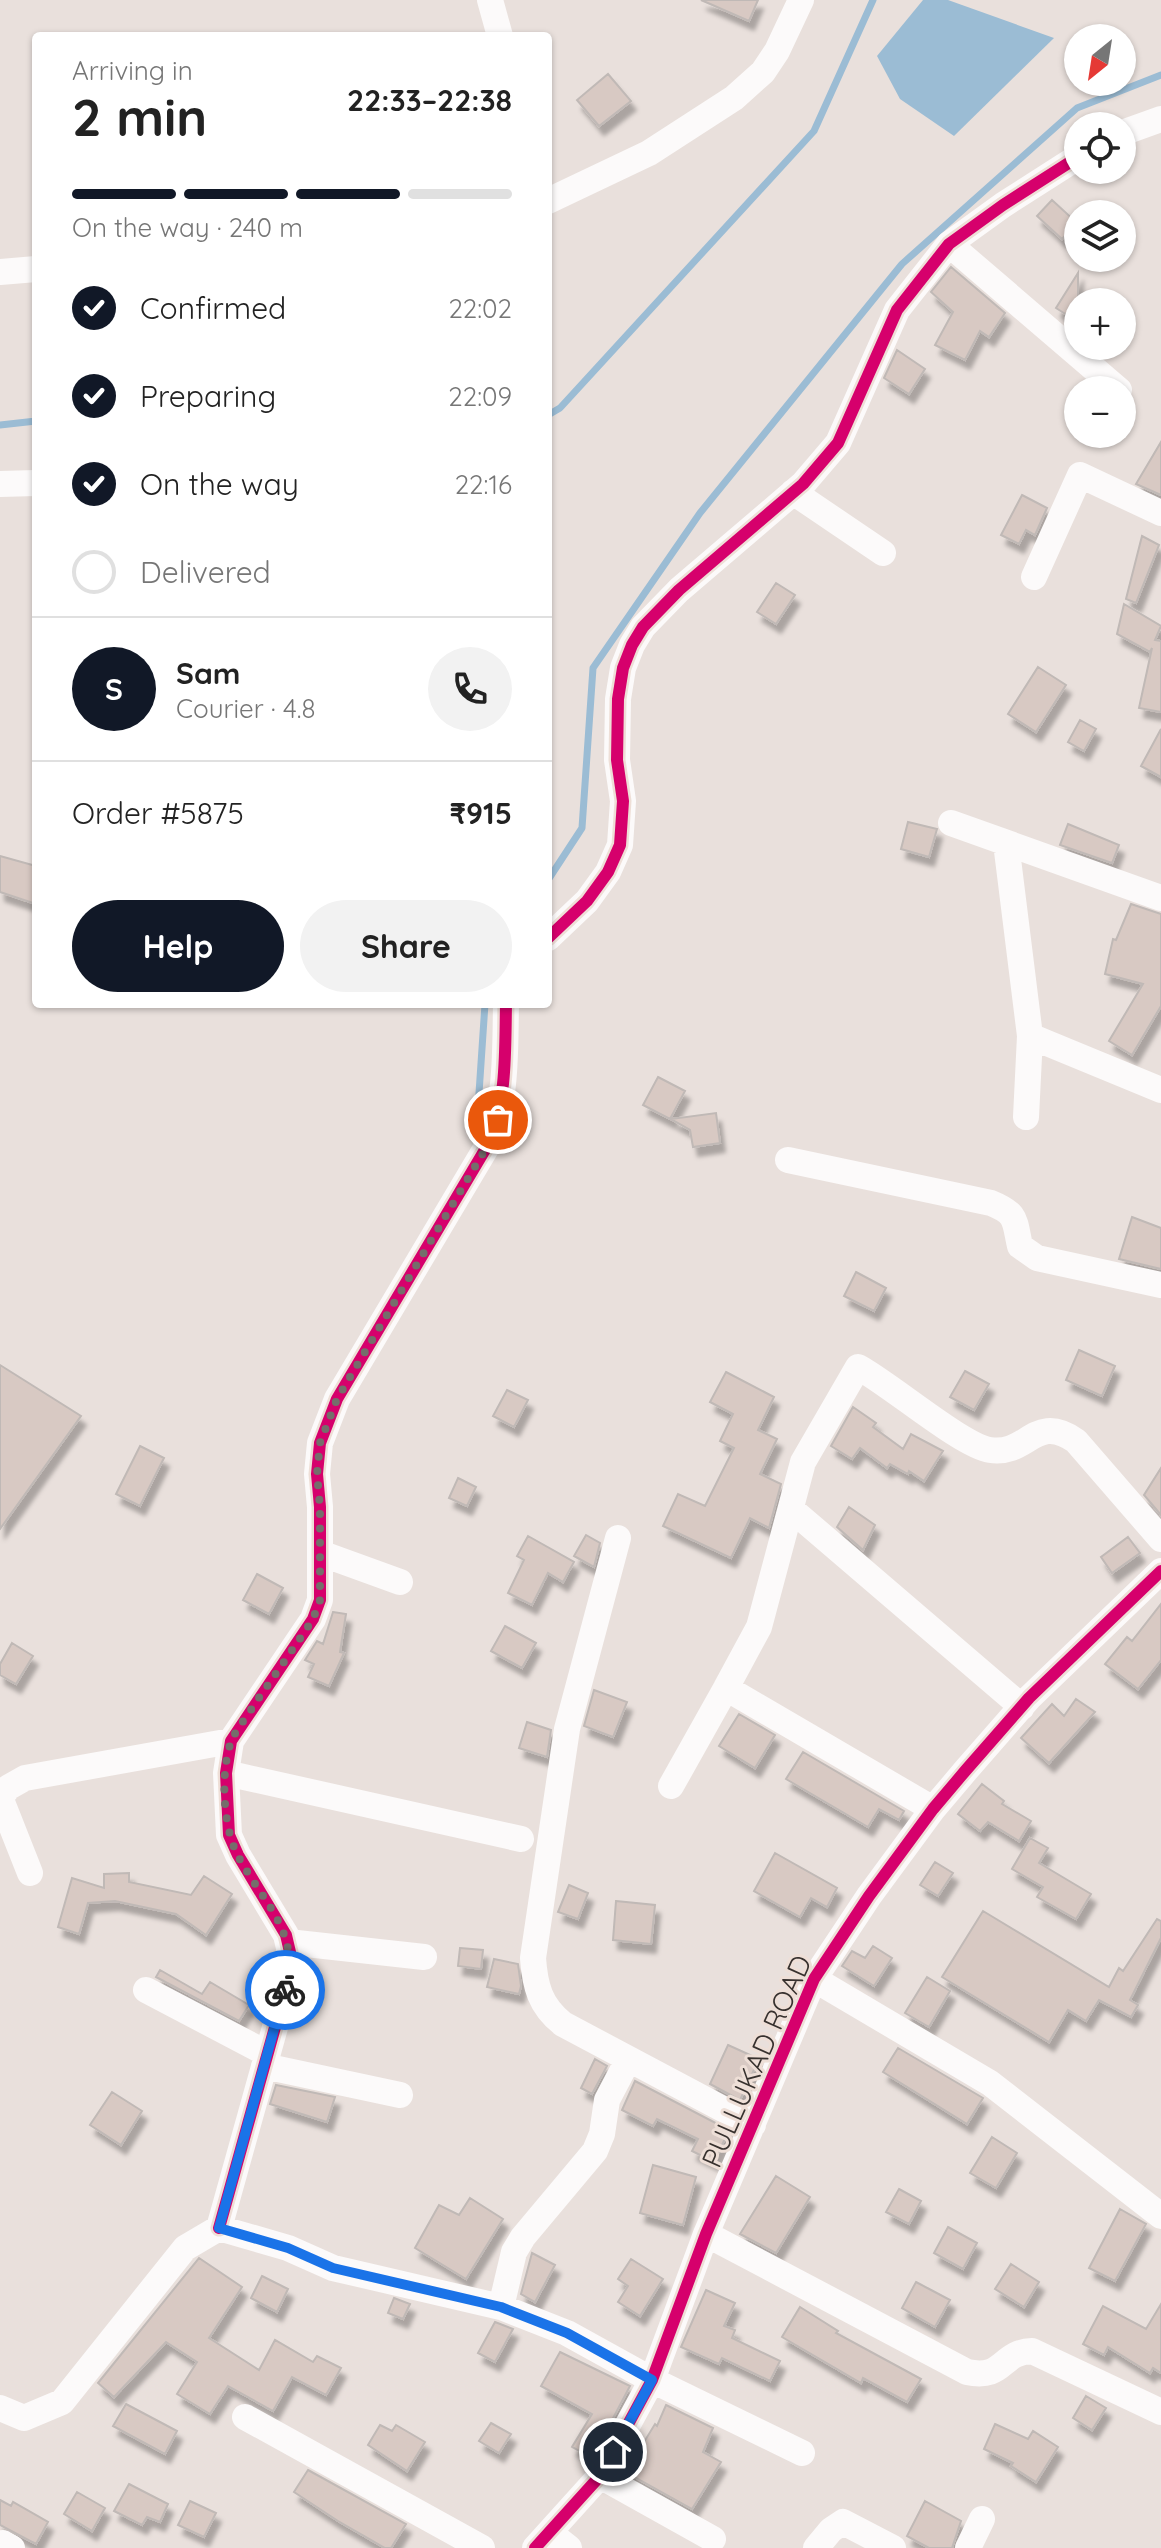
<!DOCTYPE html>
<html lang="en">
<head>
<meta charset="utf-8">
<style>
  :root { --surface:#fff; --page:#f2f2f2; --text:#222; --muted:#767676; --line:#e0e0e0; --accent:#111827 }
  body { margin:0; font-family:Quicksand,sans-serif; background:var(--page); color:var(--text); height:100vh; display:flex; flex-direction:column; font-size:30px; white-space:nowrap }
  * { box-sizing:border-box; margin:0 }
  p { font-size:26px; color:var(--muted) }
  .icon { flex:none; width:44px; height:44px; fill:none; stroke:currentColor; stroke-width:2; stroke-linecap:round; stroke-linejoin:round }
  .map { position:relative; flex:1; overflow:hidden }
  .side { position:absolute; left:32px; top:32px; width:520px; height:976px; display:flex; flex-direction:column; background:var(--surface); border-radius:8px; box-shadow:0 2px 6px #0004 }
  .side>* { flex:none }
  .needle { width:52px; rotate:210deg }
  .controls { position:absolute; left:1064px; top:24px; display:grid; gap:16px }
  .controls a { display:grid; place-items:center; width:72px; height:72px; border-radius:50%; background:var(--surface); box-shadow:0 2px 6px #0004; font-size:40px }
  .pin { position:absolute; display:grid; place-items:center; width:68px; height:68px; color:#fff; margin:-34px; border:4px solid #fff; border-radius:50%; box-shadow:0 2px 8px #0007 }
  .courier { position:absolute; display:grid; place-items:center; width:80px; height:80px; margin:-40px; border:6px solid #1a73e8; border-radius:50%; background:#fff; color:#222; box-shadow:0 2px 10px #0007 }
  .summary em { font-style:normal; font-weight:700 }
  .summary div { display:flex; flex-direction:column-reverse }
  .summary { display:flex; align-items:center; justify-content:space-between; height:136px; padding:0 40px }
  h1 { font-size:52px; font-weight:700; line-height:60px }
  .bar { display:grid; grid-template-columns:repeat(4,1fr); gap:12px 8px; align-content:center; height:96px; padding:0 40px }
  .bar i { height:10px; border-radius:6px; background:var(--line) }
  .bar .on { background:var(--accent) }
  .bar p { grid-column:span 4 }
  .line { display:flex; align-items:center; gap:20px; padding:0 40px; border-top:2px solid var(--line) }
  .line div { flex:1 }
  .round { display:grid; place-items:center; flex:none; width:84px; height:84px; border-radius:42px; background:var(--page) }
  ol { padding:0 40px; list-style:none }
  li { display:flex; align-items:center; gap:24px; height:88px }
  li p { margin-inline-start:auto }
  li .icon { padding:8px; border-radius:50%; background:var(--accent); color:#fff; stroke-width:4 }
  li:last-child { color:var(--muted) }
  li i { width:44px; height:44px; border:4px solid var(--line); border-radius:50% }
  .primary-button { display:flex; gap:16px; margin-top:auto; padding:16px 40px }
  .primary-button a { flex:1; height:92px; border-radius:48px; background:var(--accent); color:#fff; font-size:32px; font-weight:700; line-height:92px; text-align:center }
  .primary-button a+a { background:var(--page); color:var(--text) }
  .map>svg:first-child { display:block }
</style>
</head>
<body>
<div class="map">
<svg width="1161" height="2548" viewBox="0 0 1161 2548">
  <defs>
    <filter id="shadow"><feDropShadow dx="5" dy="9" stdDeviation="2" flood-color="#0004"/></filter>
  </defs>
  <rect width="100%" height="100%" fill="#e9e0dc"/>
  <path fill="#9bbcd4" d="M923,0H948L1054,38L954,136L900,99L877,56Z"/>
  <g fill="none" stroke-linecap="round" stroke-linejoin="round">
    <path stroke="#9bbcd4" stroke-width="7" d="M548,415L560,408L814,131L873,0
      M0,425L36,421
      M548,880L582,828L593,668L700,513L902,264L1077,108L1161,75
      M478,1108L485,1004"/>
  </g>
  <path fill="#d8c9c3" stroke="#c0b9b6" stroke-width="2" filter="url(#shadow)" d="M701,0H758L749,21Z
    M608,74L631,101L599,126L577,100Z
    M1052,200L1077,223L1062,239L1037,216Z
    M951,267L1005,313L989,337L980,331L965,360L935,345L953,312L931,292Z
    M1078,273V322L1056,308Z
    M897,350L925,369L909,394L884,378Z
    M1161,442V495L1136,484Z
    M1022,495L1047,508L1035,535L1026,530L1019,544L1001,535Z
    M1142,536L1159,545L1136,603L1126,599Z
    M776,583L795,595L776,624L757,612Z
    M1124,604L1161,626L1155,640L1161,641V712L1139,708L1152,648L1150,652L1117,634Z
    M1038,667L1066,685L1036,732L1008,714Z
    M1080,720L1096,729L1084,751L1068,742Z
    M1161,729V777L1141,766Z
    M908,822L937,829L929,857L901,849Z
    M1068,824L1119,845L1112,863L1060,845Z
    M0,856L36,866V904L0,892Z
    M1131,904L1161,914V1006L1132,1055L1109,1041L1143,984L1105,974L1113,939L1116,940Z
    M658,1077L685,1091L670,1119L643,1105Z
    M716,1113L720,1143L693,1147L690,1130L671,1119Z
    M1132,1217L1161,1228V1269L1119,1259Z
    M856,1272L886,1288L874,1311L844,1296Z
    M1079,1350L1115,1366L1102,1396L1066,1380Z
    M0,1365L81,1416L0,1529Z
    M965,1371L989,1384L974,1410L950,1397Z
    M726,1372L774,1397L758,1430L777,1439L760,1474L781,1484L769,1528L750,1518L731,1558L663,1526L678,1494L705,1506L734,1448L720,1441L733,1414L710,1402Z
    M507,1390L528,1400L514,1427L493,1416Z
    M853,1407L876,1423L873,1427L903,1449L911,1434L943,1451L924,1481L909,1471L908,1474L890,1464L887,1468L860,1448L852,1459L831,1446Z
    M140,1446L164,1458L140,1506L116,1494Z
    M1161,1468V1515L1144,1495Z
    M458,1478L476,1487L467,1506L449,1498Z
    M849,1507L875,1525L863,1550L837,1527Z
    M586,1535L600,1543L594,1567L574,1556Z
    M528,1536L574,1562L563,1582L548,1573L532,1605L508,1593L524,1560L517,1556Z
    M1128,1537L1140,1553L1112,1573L1101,1557Z
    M257,1574L283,1588L269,1614L243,1600Z
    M1161,1604V1660L1138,1689L1105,1664L1127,1637L1132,1641Z
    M333,1612L346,1614L340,1652L344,1653L329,1686L308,1677L314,1664L305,1660L317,1641L323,1644Z
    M505,1626L536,1643L522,1668L491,1651Z
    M12,1643L33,1656L16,1684L0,1675V1664Z
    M594,1690L627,1702L613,1737L584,1726Z
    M1076,1699L1095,1712L1049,1763L1021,1738L1052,1704L1064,1716Z
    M739,1714L775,1735L755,1768L719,1746Z
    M527,1722L551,1730L547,1757L519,1748Z
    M803,1752L904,1811L899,1820L879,1809L868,1827L786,1779Z
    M982,1784L1004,1801L1002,1804L1031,1821L1019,1841L988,1822L980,1831L958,1814Z
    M1030,1838L1048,1848L1039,1863L1091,1894L1076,1919L1037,1897L1043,1887L1012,1869Z
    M775,1853L837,1888L827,1907L811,1898L800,1917L754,1891Z
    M935,1862L953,1873L938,1896L920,1885Z
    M129,1873V1882L191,1895L204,1876L232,1894L206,1935L176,1914L115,1901L88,1903L79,1934L58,1927L72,1878L104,1888V1874Z
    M569,1885L588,1893L578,1919L558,1912Z
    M616,1901L655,1905L651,1944L613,1940Z
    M983,1911L1109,1987L1119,1968L1123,1971L1157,1919L1161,1921V1938L1130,2000L1138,2005L1131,2017L1099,2000L1086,2021L1068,2010L1049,2042L942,1977Z
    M873,1946L892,1958L874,1986L842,1966L852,1951L865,1958Z
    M460,1948L483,1950L481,1969L458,1966Z
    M494,1959L518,1964L521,1986L519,1994L487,1987Z
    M160,1970L202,1994L210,1982L249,2005L239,2021L156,1977Z
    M927,1977L950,1991L929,2027L905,2013Z
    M728,2045L759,2059L740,2100L710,2084Z
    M898,2048L983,2098L967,2124L883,2072Z
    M595,2059L607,2066L592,2094L581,2088Z
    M635,2081L729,2130L714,2162L692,2151L698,2139L657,2119L653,2126L622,2110Z
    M276,2085L335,2097L327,2122L270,2104Z
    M112,2092L142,2111L121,2145L90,2125Z
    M992,2137L1017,2153L996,2188L970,2173Z
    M653,2165L696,2177L683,2225L640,2213Z
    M776,2176L810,2197L776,2253L740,2234Z
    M899,2189L921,2201L909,2224L886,2212Z
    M470,2198L503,2219L466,2279L415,2248L439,2205L459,2215Z
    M1120,2209L1146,2224L1115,2281L1089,2268Z
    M948,2227L977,2243L963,2269L934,2253Z
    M532,2253L555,2265L535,2302L521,2294Z
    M199,2258L242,2287L209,2338L259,2370L275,2340L313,2362L317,2356L341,2368L326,2395L292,2377L273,2411L228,2386L210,2414L177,2394L197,2362L166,2342L114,2397L98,2383Z
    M631,2259L663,2279L640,2316L618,2302L628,2286L618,2279Z
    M1011,2264L1039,2282L1024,2307L995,2289Z
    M262,2276L288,2289L277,2312L251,2298Z
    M916,2282L950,2300L935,2327L902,2308Z
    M706,2290L735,2303L724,2326L735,2330L732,2338L780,2361L770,2381L722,2358L719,2364L681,2347Z
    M394,2298L410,2304L403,2319L388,2313Z
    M1161,2304V2373L1153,2368L1150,2373L1108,2347L1104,2355L1083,2344L1103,2306L1146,2329Z
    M800,2307L838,2331L836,2333L921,2379L907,2402L863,2378L861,2383L782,2337Z
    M495,2322L513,2329L495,2362L478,2353Z
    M560,2352L630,2386L592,2458L572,2447L592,2414L541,2386Z
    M1086,2396L1106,2408L1092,2430L1073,2418Z
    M126,2404L177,2431L165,2454L113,2426Z
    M666,2405L713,2428L703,2452L721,2462L692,2509L622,2470L633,2449L638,2452L655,2424L657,2426Z
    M491,2423L511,2434L499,2453L479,2441Z
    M995,2424L1028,2439L1033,2431L1058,2447L1036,2482L1011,2466L1013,2463L984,2449Z
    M380,2425L392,2431L396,2425L425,2442L407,2471L368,2445Z
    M308,2470L406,2524L391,2548H385L338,2521L294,2492Z
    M129,2484L168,2504L160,2522L147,2517L142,2525L114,2511Z
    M77,2492L105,2508L92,2531L64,2514Z
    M0,2500L11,2506L13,2502L48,2522L36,2544L0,2525Z
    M190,2501L216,2513L204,2537L178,2525Z
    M925,2501L961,2521L952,2548H929L907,2536Z"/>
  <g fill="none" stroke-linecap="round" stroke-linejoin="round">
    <path stroke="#fcfafa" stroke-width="26" d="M490,0L500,36
      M1122,133L1161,119
      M548,201L649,153L734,98L763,72L777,51L801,0
      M949,244L1119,390
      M0,272L36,269
      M0,484L36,483
      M793,492L883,553
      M1034,577L1080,475L1161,513
      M951,823L1161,898
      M1006,843L1030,1036L1026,1117
      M548,938L587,901L608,872L620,845L623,801L617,760L618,699L623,668L632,645L643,627L679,590L803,484L838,443L897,310L949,244L1003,205L1078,157
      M1030,1036L1161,1090
      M788,1160L991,1203C1018,1214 1014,1220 1020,1246L1037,1258L1161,1285
      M791,1509L1022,1707
      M618,1538L567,1729L533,1958C535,1986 540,2006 563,2024L753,2125
      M320,1553L400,1582
      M226,1773L521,1839
      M671,1786L726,1688
      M933,1809L726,1688L759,1627L803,1462L858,1367C890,1384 962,1446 990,1450C1028,1456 1035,1412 1076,1441L1161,1539
      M30,1873L0,1797L9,1787L25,1778L231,1741
      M288,1942L424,1957
      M814,1979L990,2083L1161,2216
      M146,1990L266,2053
      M264,2066L400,2095
      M219,2228L291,1970L290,1952L286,1935L238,1855L229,1835L226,1773L231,1741L313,1619L320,1600V1507L317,1474L320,1443L337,1399L489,1143C507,1098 505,1052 506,1004
      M706,2234L967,2372C1005,2380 1000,2352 1032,2351L1161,2412
      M501,2307L514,2252L523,2237L595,2151L602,2134L607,2100L628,2060
      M0,2408L24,2418L62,2402L185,2248L219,2228L288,2248L333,2268L501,2307L567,2333L652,2380L802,2453
      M245,2417L482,2548
      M600,2476L713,2539
      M550,2533L569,2548
      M1,2548L3,2543L12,2548
      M535,2548L600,2476L652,2380L706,2234L814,1979L869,1896L933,1809L966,1770L1029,1698L1161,1571
      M816,2548L831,2530L843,2522L893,2548
      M968,2548L982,2519"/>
    <g stroke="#eedfd7" stroke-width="17">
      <path id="cycleway" d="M548,938L587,901L608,872L620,845L623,801L617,760L618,699L623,668L632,645L643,627L679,590L803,484L838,443L897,310L949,244L1003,205L1078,157
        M219,2228L291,1970L290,1952L286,1935L238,1855L229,1835L226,1773L231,1741L313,1619L320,1600V1507L317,1474L320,1443L337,1399L489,1143C507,1098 505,1052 506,1004
        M535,2548L600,2476L652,2380L706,2234L814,1979L869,1896L933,1809L966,1770L1029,1698L1161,1571"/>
    </g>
    <use href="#cycleway" stroke="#d6006c" stroke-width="12"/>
  </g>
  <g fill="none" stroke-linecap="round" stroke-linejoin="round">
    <path stroke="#756e6b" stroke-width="8" stroke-dasharray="0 14.4" d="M285,1990C302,1933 263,1903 238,1856C223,1828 220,1772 231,1742C236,1729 247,1717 254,1705C274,1676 294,1648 313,1619L320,1600V1507L317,1474L320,1443L337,1399L489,1143L498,1120"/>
    <path stroke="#1a73e8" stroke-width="10" d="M285,1990L219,2228L288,2248L333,2268L501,2307L567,2333L652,2380L613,2452"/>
  </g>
  <g text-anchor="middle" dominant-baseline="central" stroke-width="6" stroke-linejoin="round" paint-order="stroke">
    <g font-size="28" fill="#37312e" stroke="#eedfd7">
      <text transform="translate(756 2061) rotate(-66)">PULLUKAD ROAD</text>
    </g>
  </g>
</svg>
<div class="controls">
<a><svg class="needle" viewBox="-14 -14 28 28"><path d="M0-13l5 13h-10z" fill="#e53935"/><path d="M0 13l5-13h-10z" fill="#767676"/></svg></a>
<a><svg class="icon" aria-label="locate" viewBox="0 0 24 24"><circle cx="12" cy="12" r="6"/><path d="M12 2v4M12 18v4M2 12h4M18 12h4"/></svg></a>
<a><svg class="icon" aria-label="layers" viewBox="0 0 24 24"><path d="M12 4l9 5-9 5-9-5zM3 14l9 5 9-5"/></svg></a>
<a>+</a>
<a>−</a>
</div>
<div class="pin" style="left:498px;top:1120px;background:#ea580c"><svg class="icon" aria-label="bag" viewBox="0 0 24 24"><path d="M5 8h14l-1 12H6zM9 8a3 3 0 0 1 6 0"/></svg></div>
<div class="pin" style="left:613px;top:2452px;background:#1f2937"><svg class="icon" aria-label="home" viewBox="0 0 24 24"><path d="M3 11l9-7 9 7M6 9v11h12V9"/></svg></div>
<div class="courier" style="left:285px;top:1990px"><svg class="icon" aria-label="bike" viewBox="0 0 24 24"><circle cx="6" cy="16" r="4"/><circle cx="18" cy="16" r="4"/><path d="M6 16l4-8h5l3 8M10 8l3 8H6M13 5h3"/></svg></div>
<section class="side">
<div class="summary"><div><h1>2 min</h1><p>Arriving in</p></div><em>22:33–22:38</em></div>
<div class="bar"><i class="on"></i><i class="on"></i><i class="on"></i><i></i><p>On the way · 240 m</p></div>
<ol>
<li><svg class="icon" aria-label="check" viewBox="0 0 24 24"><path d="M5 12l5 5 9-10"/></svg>Confirmed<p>22:02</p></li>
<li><svg class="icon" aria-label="check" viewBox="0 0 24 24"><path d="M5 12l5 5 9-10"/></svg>Preparing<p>22:09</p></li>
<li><svg class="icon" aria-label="check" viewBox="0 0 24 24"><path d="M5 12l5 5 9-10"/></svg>On the way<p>22:16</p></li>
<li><i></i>Delivered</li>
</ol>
<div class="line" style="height:144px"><b class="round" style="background:var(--accent);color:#fff">S</b><div><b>Sam</b><p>Courier · 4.8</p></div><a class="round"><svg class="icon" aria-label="phone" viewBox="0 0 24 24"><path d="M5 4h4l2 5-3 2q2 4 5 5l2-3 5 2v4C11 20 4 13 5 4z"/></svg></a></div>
<div class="line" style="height:104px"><div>Order #5875</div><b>₹915</b></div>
<div class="primary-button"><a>Help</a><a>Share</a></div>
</section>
</div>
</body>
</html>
